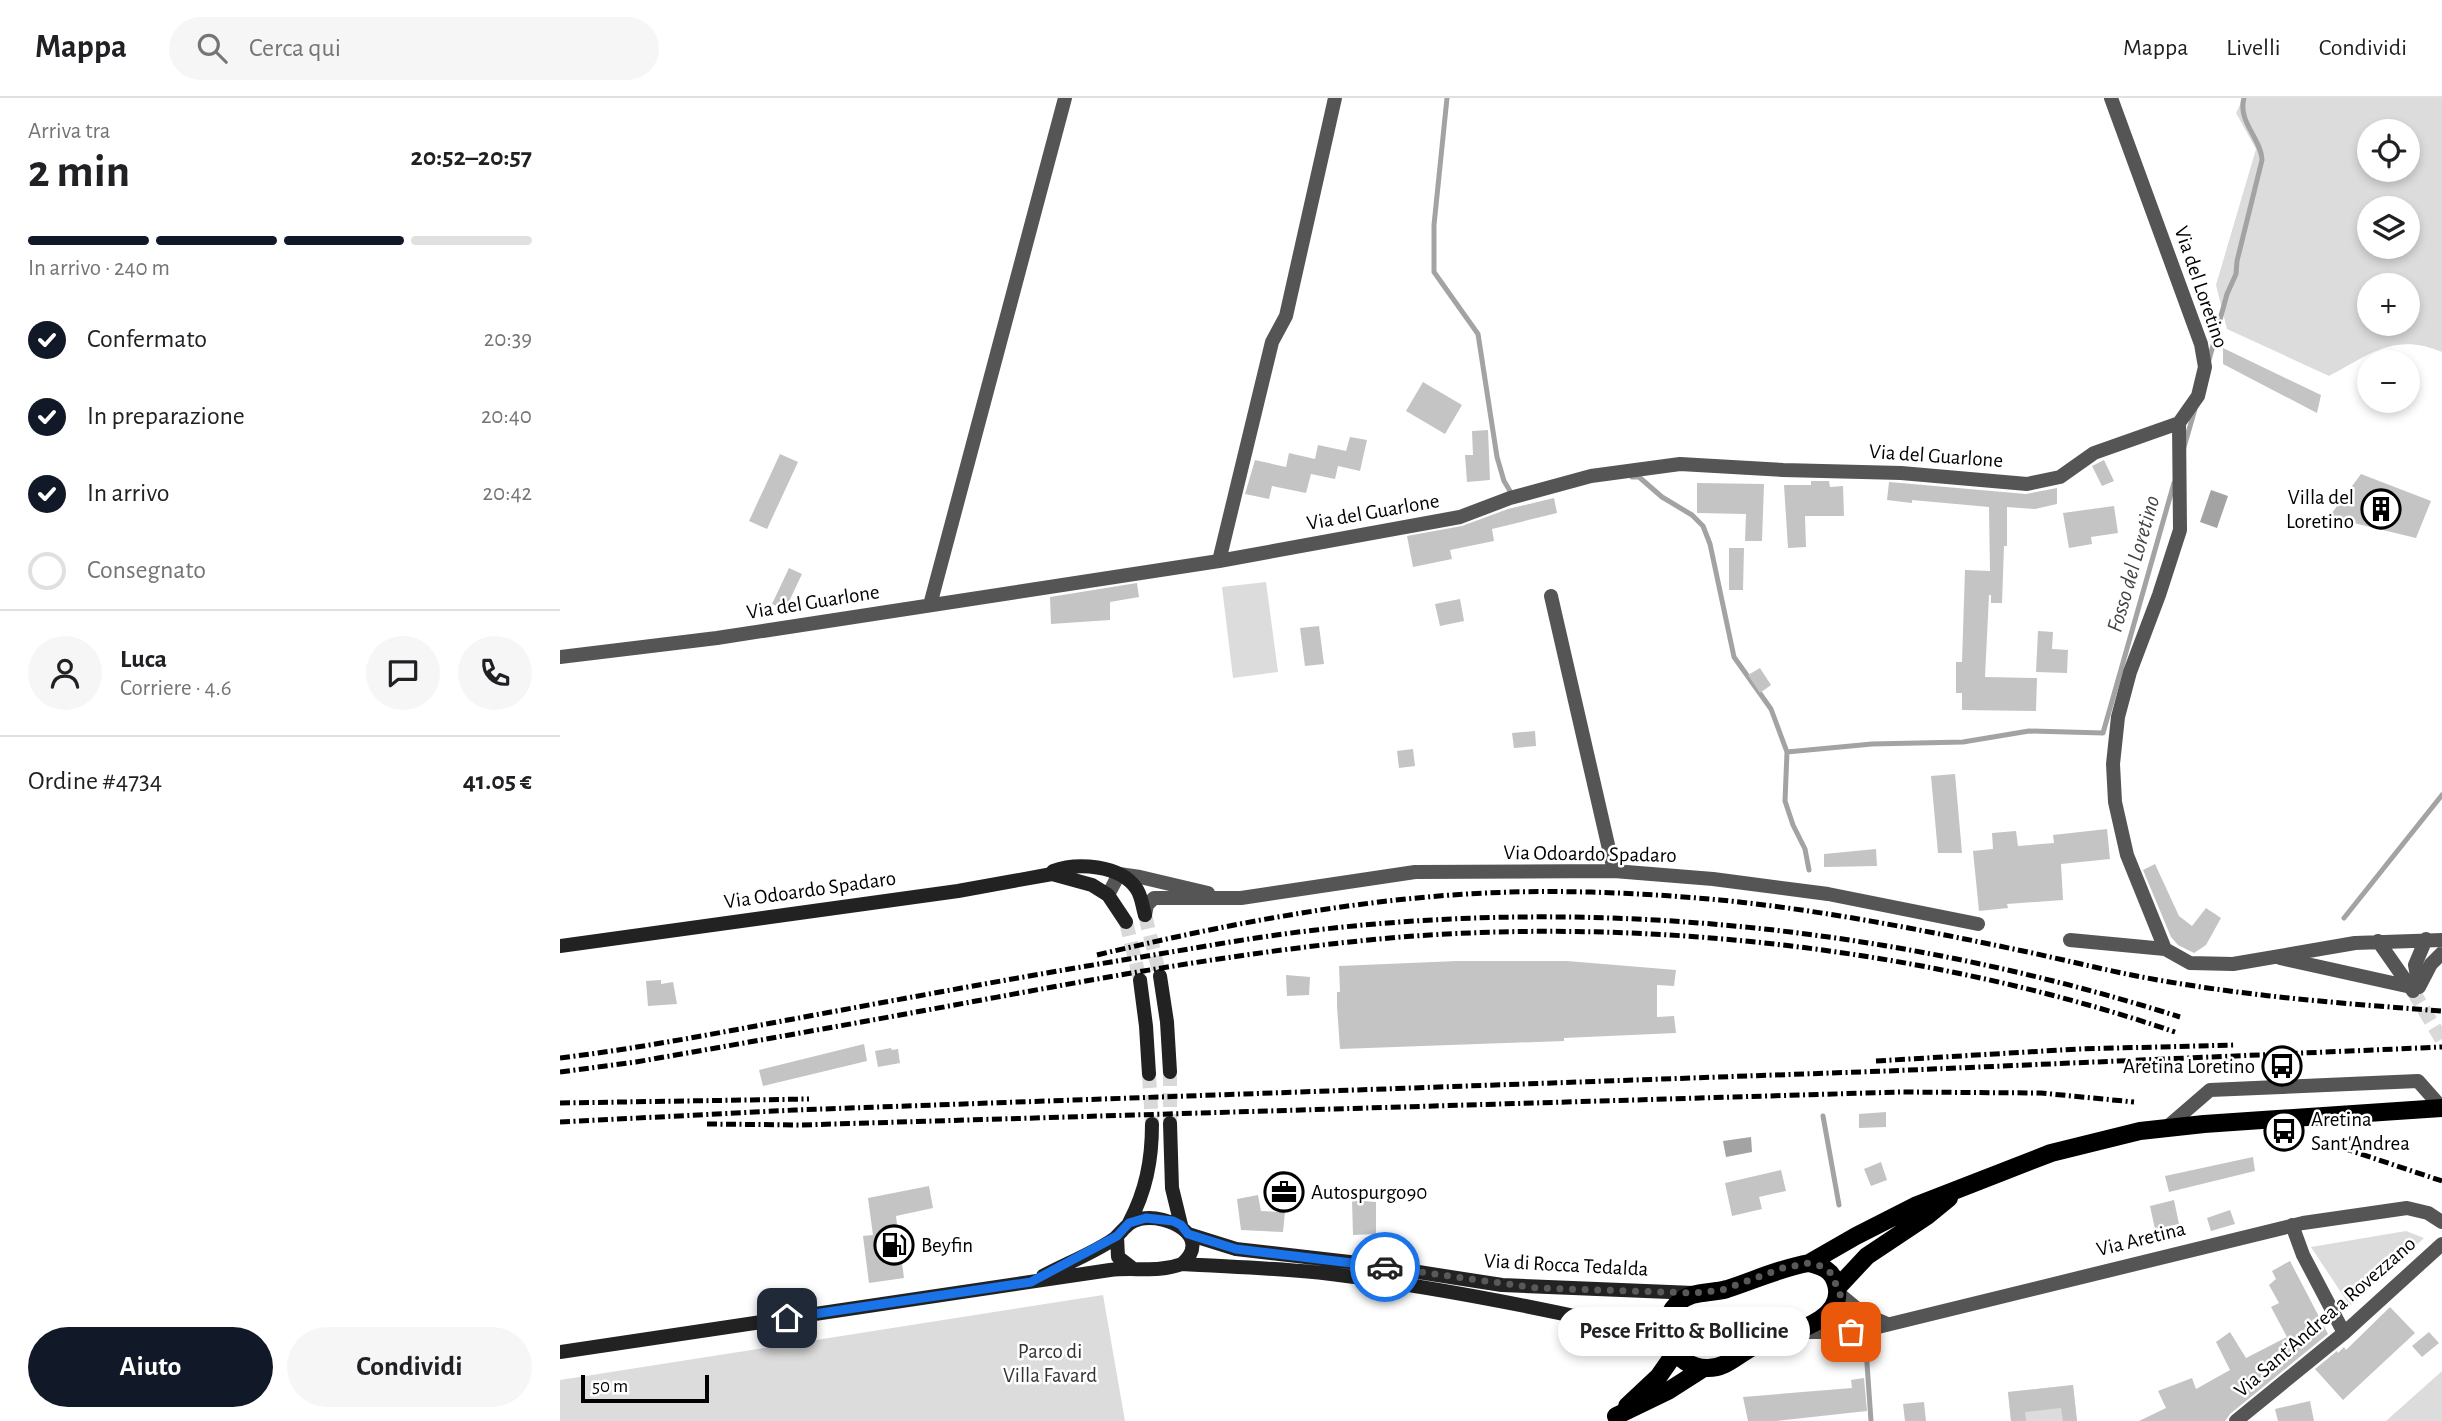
<!DOCTYPE html>
<html lang="it">
<head>
<meta charset="utf-8">
<style>
  :root { --surface:#fff; --page:#f6f6f6; --text:#202124; --muted:#757577; --line:#e0e0e0; --accent:#111827 }
  body { margin:0; font-family:"Alegreya Sans",sans-serif; background:var(--page); color:var(--text); height:100vh; display:flex; flex-direction:column; font-size:26px; white-space:nowrap }
  * { box-sizing:border-box; margin:0 }
  p { font-size:23px; color:var(--muted) }
  .icon { flex:none; width:38px; height:38px; fill:none; stroke:currentColor; stroke-width:2; stroke-linecap:round; stroke-linejoin:round }
  .map { position:relative; flex:1; overflow:hidden }
  .details { display:flex; flex-direction:column; background:var(--surface); width:560px }
  .details>* { flex:none }
  .controls { position:absolute; left:1797px; top:21px; display:grid; gap:14px }
  .controls a { display:grid; place-items:center; width:63px; height:63px; border-radius:50%; background:var(--surface); box-shadow:0 4px 10px #0003; font-size:35px }
  .scale { position:absolute; left:21px; bottom:18px; width:128px; box-sizing:border-box; padding-left:7px; border:4px solid #000; border-top:0; font-size:19px; line-height:24px; white-space:nowrap; color:#000; -webkit-text-stroke:5px #fff; paint-order:stroke }
  .pin { position:absolute; display:grid; place-items:center; width:60px; height:60px; color:#fff; margin:-30px; border-radius:14px; box-shadow:0 4px 10px #0006 }
  .courier { position:absolute; display:grid; place-items:center; width:70px; height:70px; margin:-35px; border:5px solid #1a73e8; border-radius:50%; background:#fff; color:#222; box-shadow:0 2px 9px #0007 }
  .bubble { position:absolute; height:49px; border-radius:24px; background:var(--surface); box-shadow:0 4px 10px #0003; font-size:23px; font-weight:700; line-height:49px; text-align:center }
  .headline em { font-style:normal; font-weight:700 }
  .headline div { display:flex; flex-direction:column-reverse }
  .headline { display:flex; align-items:center; justify-content:space-between; height:119px; padding:0 28px }
  h1 { font-size:46px; font-weight:700; line-height:52px }
  .bar { display:grid; grid-template-columns:repeat(4,1fr); gap:10px 7px; align-content:center; height:84px; padding:0 28px }
  .bar i { height:9px; border-radius:5px; background:var(--line) }
  .bar .selected { background:var(--accent) }
  .bar p { grid-column:span 4 }
  .line { display:flex; align-items:center; gap:18px; padding:0 28px; border-top:2px solid var(--line) }
  .line div { flex:1 }
  .round { display:grid; place-items:center; flex:none; width:74px; height:74px; border-radius:37px; background:var(--page) }
  ol { padding:0 28px; list-style:none }
  li { display:flex; align-items:center; gap:21px; height:77px }
  li p { margin-inline-start:auto }
  li .icon { padding:7px; border-radius:50%; background:var(--accent); color:#fff; stroke-width:4 }
  li:last-child { color:var(--muted) }
  li i { width:38px; height:38px; border:4px solid var(--line); border-radius:50% }
  .button { display:flex; gap:14px; margin-top:auto; padding:14px 28px }
  .button a { flex:1; height:80px; border-radius:42px; background:var(--accent); color:#fff; font-size:28px; font-weight:700; line-height:80px; text-align:center }
  .button a+a { background:var(--page); color:var(--text) }
  header { display:flex; align-items:center; gap:42px; box-sizing:border-box; height:98px; padding:0 35px; background:var(--surface); border-bottom:2px solid var(--line) }
  header strong { font-size:33px }
  nav { display:flex; gap:38px; margin-inline-start:auto; font-size:24px }
  .search { width:490px; height:63px; background:var(--page); display:flex; align-items:center; gap:18px; box-sizing:border-box; padding:0 24px; border-radius:38px; color:var(--muted); font-size:26px }
  main { display:flex; flex:1; min-height:0 }
  .map>svg:first-child { display:block }
</style>
</head>
<body>
<header>
<strong>Mappa</strong>
<div class="search"><svg class="icon" aria-label="search" viewBox="0 0 24 24"><circle cx="10" cy="10" r="6"/><path d="M15 15l6 6"/></svg>Cerca qui</div>
<nav><a>Mappa</a><a>Livelli</a><a>Condividi</a></nav>
</header>
<main>
<section class="details">
<div class="headline"><div><h1>2 min</h1><p>Arriva tra</p></div><em>20:52–20:57</em></div>
<div class="bar"><i class="selected"></i><i class="selected"></i><i class="selected"></i><i></i><p>In arrivo · 240 m</p></div>
<ol>
<li><svg class="icon" aria-label="check" viewBox="0 0 24 24"><path d="M5 12l5 5 9-10"/></svg>Confermato<p>20:39</p></li>
<li><svg class="icon" aria-label="check" viewBox="0 0 24 24"><path d="M5 12l5 5 9-10"/></svg>In preparazione<p>20:40</p></li>
<li><svg class="icon" aria-label="check" viewBox="0 0 24 24"><path d="M5 12l5 5 9-10"/></svg>In arrivo<p>20:42</p></li>
<li><i></i>Consegnato</li>
</ol>
<div class="line" style="height:126px"><a class="round"><svg class="icon" aria-label="person" viewBox="0 0 24 24"><circle cx="12" cy="8" r="4"/><path d="M4 21q1-7 8-7t8 7"/></svg></a><div><b>Luca</b><p>Corriere · 4.6</p></div><a class="round"><svg class="icon" aria-label="chat" viewBox="0 0 24 24"><path d="M4 5h16v11H9l-5 4z"/></svg></a><a class="round"><svg class="icon" aria-label="phone" viewBox="0 0 24 24"><path d="M5 4h4l2 5-3 2q2 4 5 5l2-3 5 2v4C11 20 4 13 5 4z"/></svg></a></div>
<div class="line" style="height:91px"><div>Ordine #4734</div><b>41.05 €</b></div>
<div class="button"><a>Aiuto</a><a>Condividi</a></div>
</section>
<div class="map">
<svg width="1882" height="1323" viewBox="0 0 1882 1323">
  <rect width="100%" height="100%" fill="#fff"/>
  <path fill="#dcdcdc" fill-rule="evenodd" d="M1683,0H1882V254C1835,234 1810,256 1769,278L1667,231L1656,187L1696,51L1676,15ZM1848,33V72H1810V33ZM1848,110V149H1810V110ZM1810,187H1848V226H1810Z
    M706,484L718,574L673,580L662,489Z
    M1846,1133L1864,1140L1790,1208L1751,1149Z
    M543,1197L565,1323H0V1282Z
    M1882,1273V1323H1826Z
    M1513,1287L1517,1323H1451L1448,1294Z"/>
  <path fill="#a3a3a3" d="M1651,392L1668,398L1657,430L1640,424Z
    M1191,1039L1192,1054L1166,1059L1163,1043Z"/>
  <g fill="none" stroke-linecap="round" stroke-linejoin="round">
    <path stroke="#a3a3a3" stroke-width="5" d="M887,0L874,127V174L918,236L937,359L944,383L953,398
      M1649,262L1667,196L1676,176L1677,163L1702,62C1702,42 1677,23 1684,0
      M1624,349L1635,311
      M1072,379H1079L1102,399L1132,417L1143,428L1150,446L1174,559L1211,611L1227,654L1225,703L1233,727L1245,751L1249,772
      M1227,654L1312,646L1403,644L1469,633L1543,635L1614,385
      M1784,820L1882,697
      M1263,1018L1279,1107
      M1306,1251L1311,1323"/>
  </g>
  <path fill="#c4c4c4" d="M1663,250L1761,297L1757,315L1663,266Z
    M863,284L902,307L885,336L846,313Z
    M928,332L930,382L907,384L905,357H913L912,333Z
    M790,339L807,342L800,373L778,368L775,381L751,376L746,395L712,388L709,401L685,396L695,362L726,369L729,355L755,361L758,347L786,353Z
    M220,356L238,364L207,431L189,423Z
    M1544,362L1554,383L1542,388L1532,368Z
    M1801,376L1871,403L1856,440L1769,419Z
    M1251,383H1269L1270,389L1283,388L1284,418H1245L1246,449L1228,450L1224,387H1251Z
    M1329,384L1466,396L1497,390V406L1475,411L1447,409V448H1444L1442,505H1431V497H1429L1425,579L1477,580L1476,613L1402,612V595H1396V564H1402L1405,472L1430,473L1429,409L1352,402V405L1327,402Z
    M1137,385L1204,386L1202,443H1185L1186,416L1137,415Z
    M994,400L997,415L932,431L934,443L890,452L892,461L853,469L847,438L902,428L948,411Z
    M1554,408L1558,435L1531,439L1532,446L1509,450L1503,415Z
    M1169,450H1184L1183,492H1169Z
    M229,470L242,476L225,512L212,506Z
    M577,485L579,499L550,504V522L491,526L490,499Z
    M900,501L904,523L880,528L875,506Z
    M759,528L764,566L745,568L740,530Z
    M1478,533L1493,534L1492,551L1508,552L1507,575L1476,574Z
    M1200,570L1211,587L1200,595L1188,577Z
    M975,633L976,648L954,650L952,635Z
    M853,651L855,668L839,670L837,653Z
    M1395,676L1402,755H1378L1371,678Z
    M1547,731L1550,761L1501,766L1503,802L1447,806L1448,810L1419,813L1413,753L1433,751L1432,735L1456,733L1458,748L1494,745L1493,737Z
    M1316,751L1317,768L1264,769V756Z
    M1595,766L1619,818L1632,828L1646,810L1661,820L1646,847L1634,855L1618,847L1611,839L1583,772Z
    M897,863H1007L1116,872L1114,888L1097,887V919L1114,918L1116,935L1004,940V943L780,951L777,908V894H780L779,868Z
    M726,877L750,879L749,897L727,898Z
    M101,882V886L113,884L117,906L88,908L86,883Z
    M304,946L307,963L203,988L199,972Z
    M331,950L332,952L338,951L340,965L318,969L315,953Z
    M1326,1014V1029L1299,1030V1016Z
    M1693,1059L1695,1073L1609,1094L1605,1078Z
    M1321,1064L1327,1082L1311,1088L1304,1071Z
    M1221,1072L1226,1093L1199,1099L1202,1111L1172,1118L1165,1085Z
    M369,1088L373,1110L336,1118L344,1180L309,1185L303,1138L313,1137L308,1100Z
    M698,1097L701,1113L725,1114L723,1134L681,1132L677,1101Z
    M792,1102L816,1104V1136L793,1137Z
    M1614,1102L1619,1126L1595,1131L1590,1108Z
    M1670,1112L1675,1126L1651,1133L1647,1120Z
    M1730,1163L1768,1236L1670,1316L1665,1323H1579L1606,1310L1598,1293L1632,1280L1636,1291L1670,1272L1656,1244L1670,1234L1686,1260L1727,1239L1711,1209L1719,1205L1709,1187L1716,1181L1712,1173Z
    M1830,1209L1855,1235L1783,1302L1755,1271L1777,1253L1778,1255L1784,1249L1786,1252Z
    M1869,1234L1879,1245L1862,1259L1852,1248Z
    M1304,1280L1307,1313L1216,1323H1188L1183,1299L1292,1290L1291,1282Z
    M1513,1287L1517,1323H1503L1501,1310L1465,1314L1466,1323H1451L1448,1294Z
    M1750,1303L1754,1323H1718L1715,1311Z
    M1364,1304L1366,1323H1345L1343,1306Z"/>
  <g fill="none" stroke-linecap="round" stroke-linejoin="round">
    <path stroke="#d9d9d9" stroke-width="14" stroke-dasharray="14 7" stroke-linecap="butt" d="M1853,893L1882,942"/>
    <path stroke="#d9d9d9" stroke-width="14" stroke-dasharray="14 7" stroke-linecap="butt" d="M585,817L600,878
      M566,824L580,882
      M610,974V1025
      M589,976L592,1026"/>
    <path stroke="#555" stroke-width="14" d="M1551,0L1641,246L1645,269L1638,298L1619,325L1620,432L1599,497L1570,574L1558,619L1553,666L1555,704L1567,757L1605,851L1630,865L1673,866L1795,845L1882,842
      M659,463L712,244L726,218L775,0
      M991,498L1054,773
      M370,507L505,0
      M0,559L157,540L659,463L900,419L950,400L1031,378L1120,366L1223,372L1341,375L1467,386L1500,379L1534,355L1619,325
      M548,797L559,776L580,779L648,795
      M585,817L587,807L594,800H681L855,774L1054,773L1153,781L1268,796L1418,826
      M1510,842L1605,851
      M1818,843L1853,893
      M1720,860L1851,889
      M1859,889L1855,867L1866,841
      M1859,889L1871,866L1882,855
      M1606,1030L1650,992L1858,983L1882,1010
      M1732,1127L1743,1157L1784,1235
      M1278,1195L1302,1215L1327,1226
      M1239,1234H1291L1310,1231L1743,1125L1847,1110L1868,1115L1882,1124
      M1676,1323L1784,1235L1882,1146"/>
    <path stroke="#222" stroke-width="14" d="M493,773C517,764 560,767 576,790C582,798 582,808 585,817
      M0,848L398,793L492,776L532,787L548,797L566,824
      M600,878L607,924L610,974
      M580,882L586,928L589,976
      M610,1025L612,1090L621,1127
      M569,1125C586,1093 592,1062 592,1026
      M628,1136L676,1151L807,1166L942,1187L1134,1195
      M557,1138L558,1159L571,1169
      M483,1178C503,1167 538,1153 555,1140C563,1133 568,1123 580,1121C608,1115 653,1139 622,1166
      M0,1254L550,1172C574,1169 598,1175 622,1166C671,1169 722,1170 771,1176C884,1190 997,1213 1107,1239"/>
    <path stroke="#000" stroke-width="18" d="M1249,1165L1296,1138L1355,1108L1491,1055L1580,1033L1644,1026L1882,1010
      M1249,1165C1262,1168 1272,1172 1276,1186C1288,1227 1215,1237 1191,1250C1176,1258 1166,1270 1148,1270C1115,1271 1093,1231 1117,1206C1131,1192 1150,1196 1167,1191C1195,1182 1220,1170 1249,1165Z
      M1277,1190L1307,1158L1367,1118L1389,1100
      M1067,1308L1099,1278L1115,1255
      M1056,1318L1108,1293L1144,1270"/>
    <path stroke="#000" stroke-width="5" stroke-dasharray="10 3.5 2 3.5" stroke-linecap="butt" d="M537,857C646,831 755,809 867,799C964,790 1063,793 1160,802C1262,812 1363,832 1463,853C1510,863 1556,875 1604,883C1696,899 1789,906 1882,913
      M0,960C82,950 163,934 244,919C352,899 460,879 569,861C631,851 693,839 756,832C1045,798 1343,831 1620,919
      M1316,963L1518,951L1676,947
      M0,974L76,964C190,944 303,924 416,903C557,877 698,851 842,839C1095,819 1375,852 1615,934
      M0,1005L249,1001
      M0,1024L235,1012L1327,973L1882,949
      M147,1026L241,1027L1340,994L1481,995L1574,1004
      M1765,1044L1882,1083"/>
  </g>
  <g fill="none" stroke-linecap="round" stroke-linejoin="round">
    <path stroke="#595959" stroke-width="7" stroke-dasharray="0 12.6" d="M825,1169L976,1190L1133,1195L1162,1192L1223,1170L1249,1165L1261,1168L1269,1173L1274,1180L1278,1195L1302,1215L1327,1226L1291,1234"/>
    <path stroke="#1a73e8" stroke-width="9" d="M227,1220L471,1184L557,1138L569,1125L586,1120L613,1123L621,1127L628,1136L676,1151L825,1169"/>
  </g>
  <defs>
    <g id="building-ring" transform="scale(2.0125)"><circle r="9.5" fill="#fff" stroke="#000" stroke-width="1.5"/><path d="M-4-6H4V6H1V3H-1V6H-4ZM-2.5-4.3h1.7v1.8h-1.7ZM.8-4.3h1.7v1.8H.8ZM-2.5-1h1.7V.8h-1.7ZM.8-1h1.7V.8H.8Z" fill="#000"/></g>
    <g id="bus-ring" transform="scale(2.0125)"><circle r="9.5" fill="#fff" stroke="#000" stroke-width="1.5"/><path d="M-5-6H5V4H4V6H2V4H-2V6H-4V4H-5ZM-3.5-4V0h7V-4ZM-3.5 1.2v1.5H-2V1.2ZM2 1.2v1.5H3.5V1.2Z" fill="#000"/></g>
    <g id="office-ring" transform="scale(2.0125)"><circle r="9.5" fill="#fff" stroke="#000" stroke-width="1.5"/><path d="M-6-3h4V-5.5h4V-3h4V5H-6ZM-1-4.5V-3h2v-1.5ZM-6 0V1H6V0Z" fill="#000"/></g>
    <g id="fuel-ring" transform="scale(2.0125)"><circle r="9.5" fill="#fff" stroke="#000" stroke-width="1.5"/><path d="M-5.5-6h7V0h2V4h1.3V-2.5L3-4.5l.8-.8L6-3V5H2.5V1h-1V6h-7ZM-4.2-4.7v3.2H.2V-4.7Z" fill="#000"/></g>
  </defs>
  <g fill-rule="evenodd">
    <use href="#building-ring" x="1821" y="411"/>
    <use href="#bus-ring" x="1722" y="968"/>
    <use href="#bus-ring" x="1724" y="1033"/>
    <use href="#office-ring" x="724" y="1094"/>
    <use href="#fuel-ring" x="334" y="1147"/>
  </g>
  <g text-anchor="middle" dominant-baseline="central" stroke-width="5" stroke-linejoin="round" paint-order="stroke">
    <g font-size="21" fill="#000" stroke="#fff">
      <text transform="translate(1641 189) rotate(71)">Via del Loretino</text>
      <text transform="translate(1376 358) rotate(4)">Via del Guarlone</text>
      <text transform="translate(813 414) rotate(-10)">Via del Guarlone</text>
      <text transform="translate(253 504) rotate(-9)">Via del Guarlone</text>
      <text transform="translate(1030 756) rotate(1)">Via Odoardo Spadaro</text>
      <text transform="translate(250 792) rotate(-8)">Via Odoardo Spadaro</text>
      <text transform="translate(1581 1141) rotate(-14)">Via Aretina</text>
      <text transform="translate(1006 1167) rotate(3)">Via di Rocca Tedalda</text>
      <text transform="translate(1765 1219) rotate(-41)">Via Sant'Andrea a Rovezzano</text>
    </g>
    <g font-size="21" fill="#000" stroke="#fff" text-anchor="start">
      <text x="1794" y="399" text-anchor="end">Villa del<tspan x="1794" dy="24">Loretino</tspan></text>
      <text x="1695" y="968" text-anchor="end">Aretina Loretino</text>
      <text x="1751" y="1021">Aretina<tspan x="1751" dy="24">Sant'Andrea</tspan></text>
      <text x="751" y="1094">Autospurgo90</text>
      <text x="361" y="1147">Beyfin</text>
    </g>
    <g font-size="21" fill="#333" stroke="#fff">
      <text x="490" y="1253">Parco di<tspan x="490" dy="24">Villa Favard</tspan></text>
    </g>
    <g font-size="23" font-style="italic" fill="#444" stroke="#fff">
      <text transform="translate(1574 466) rotate(-74)">Fosso del Loretino</text>
    </g>
  </g>
</svg>
<div class="controls">
<a><svg class="icon" aria-label="locate" viewBox="0 0 24 24"><circle cx="12" cy="12" r="6"/><path d="M12 2v4M12 18v4M2 12h4M18 12h4"/></svg></a>
<a><svg class="icon" aria-label="layers" viewBox="0 0 24 24"><path d="M12 4l9 5-9 5-9-5zM3 14l9 5 9-5"/></svg></a>
<a>+</a>
<a>−</a>
</div>
<div class="scale">50 m</div>
<div class="pin" style="left:1291px;top:1234px;background:#ea580c"><svg class="icon" aria-label="bag" viewBox="0 0 24 24"><path d="M5 8h14l-1 12H6zM9 8a3 3 0 0 1 6 0"/></svg></div>
<div class="pin" style="left:227px;top:1220px;background:#1f2937"><svg class="icon" aria-label="home" viewBox="0 0 24 24"><path d="M3 11l9-7 9 7M6 9v11h12V9"/></svg></div>
<div class="courier" style="left:825px;top:1169px"><svg class="icon" aria-label="car" viewBox="0 0 24 24"><path d="M5 17H2v-5l4-1 3-4h7l3 4 3 1v5h-3M9 17h6M6 11h13"/><circle cx="7" cy="17" r="2"/><circle cx="17" cy="17" r="2"/></svg></div>
<div class="bubble" style="left:998px;top:1209px;width:252px">Pesce Fritto &amp; Bollicine</div>
</div>
</main>
</body>
</html>
